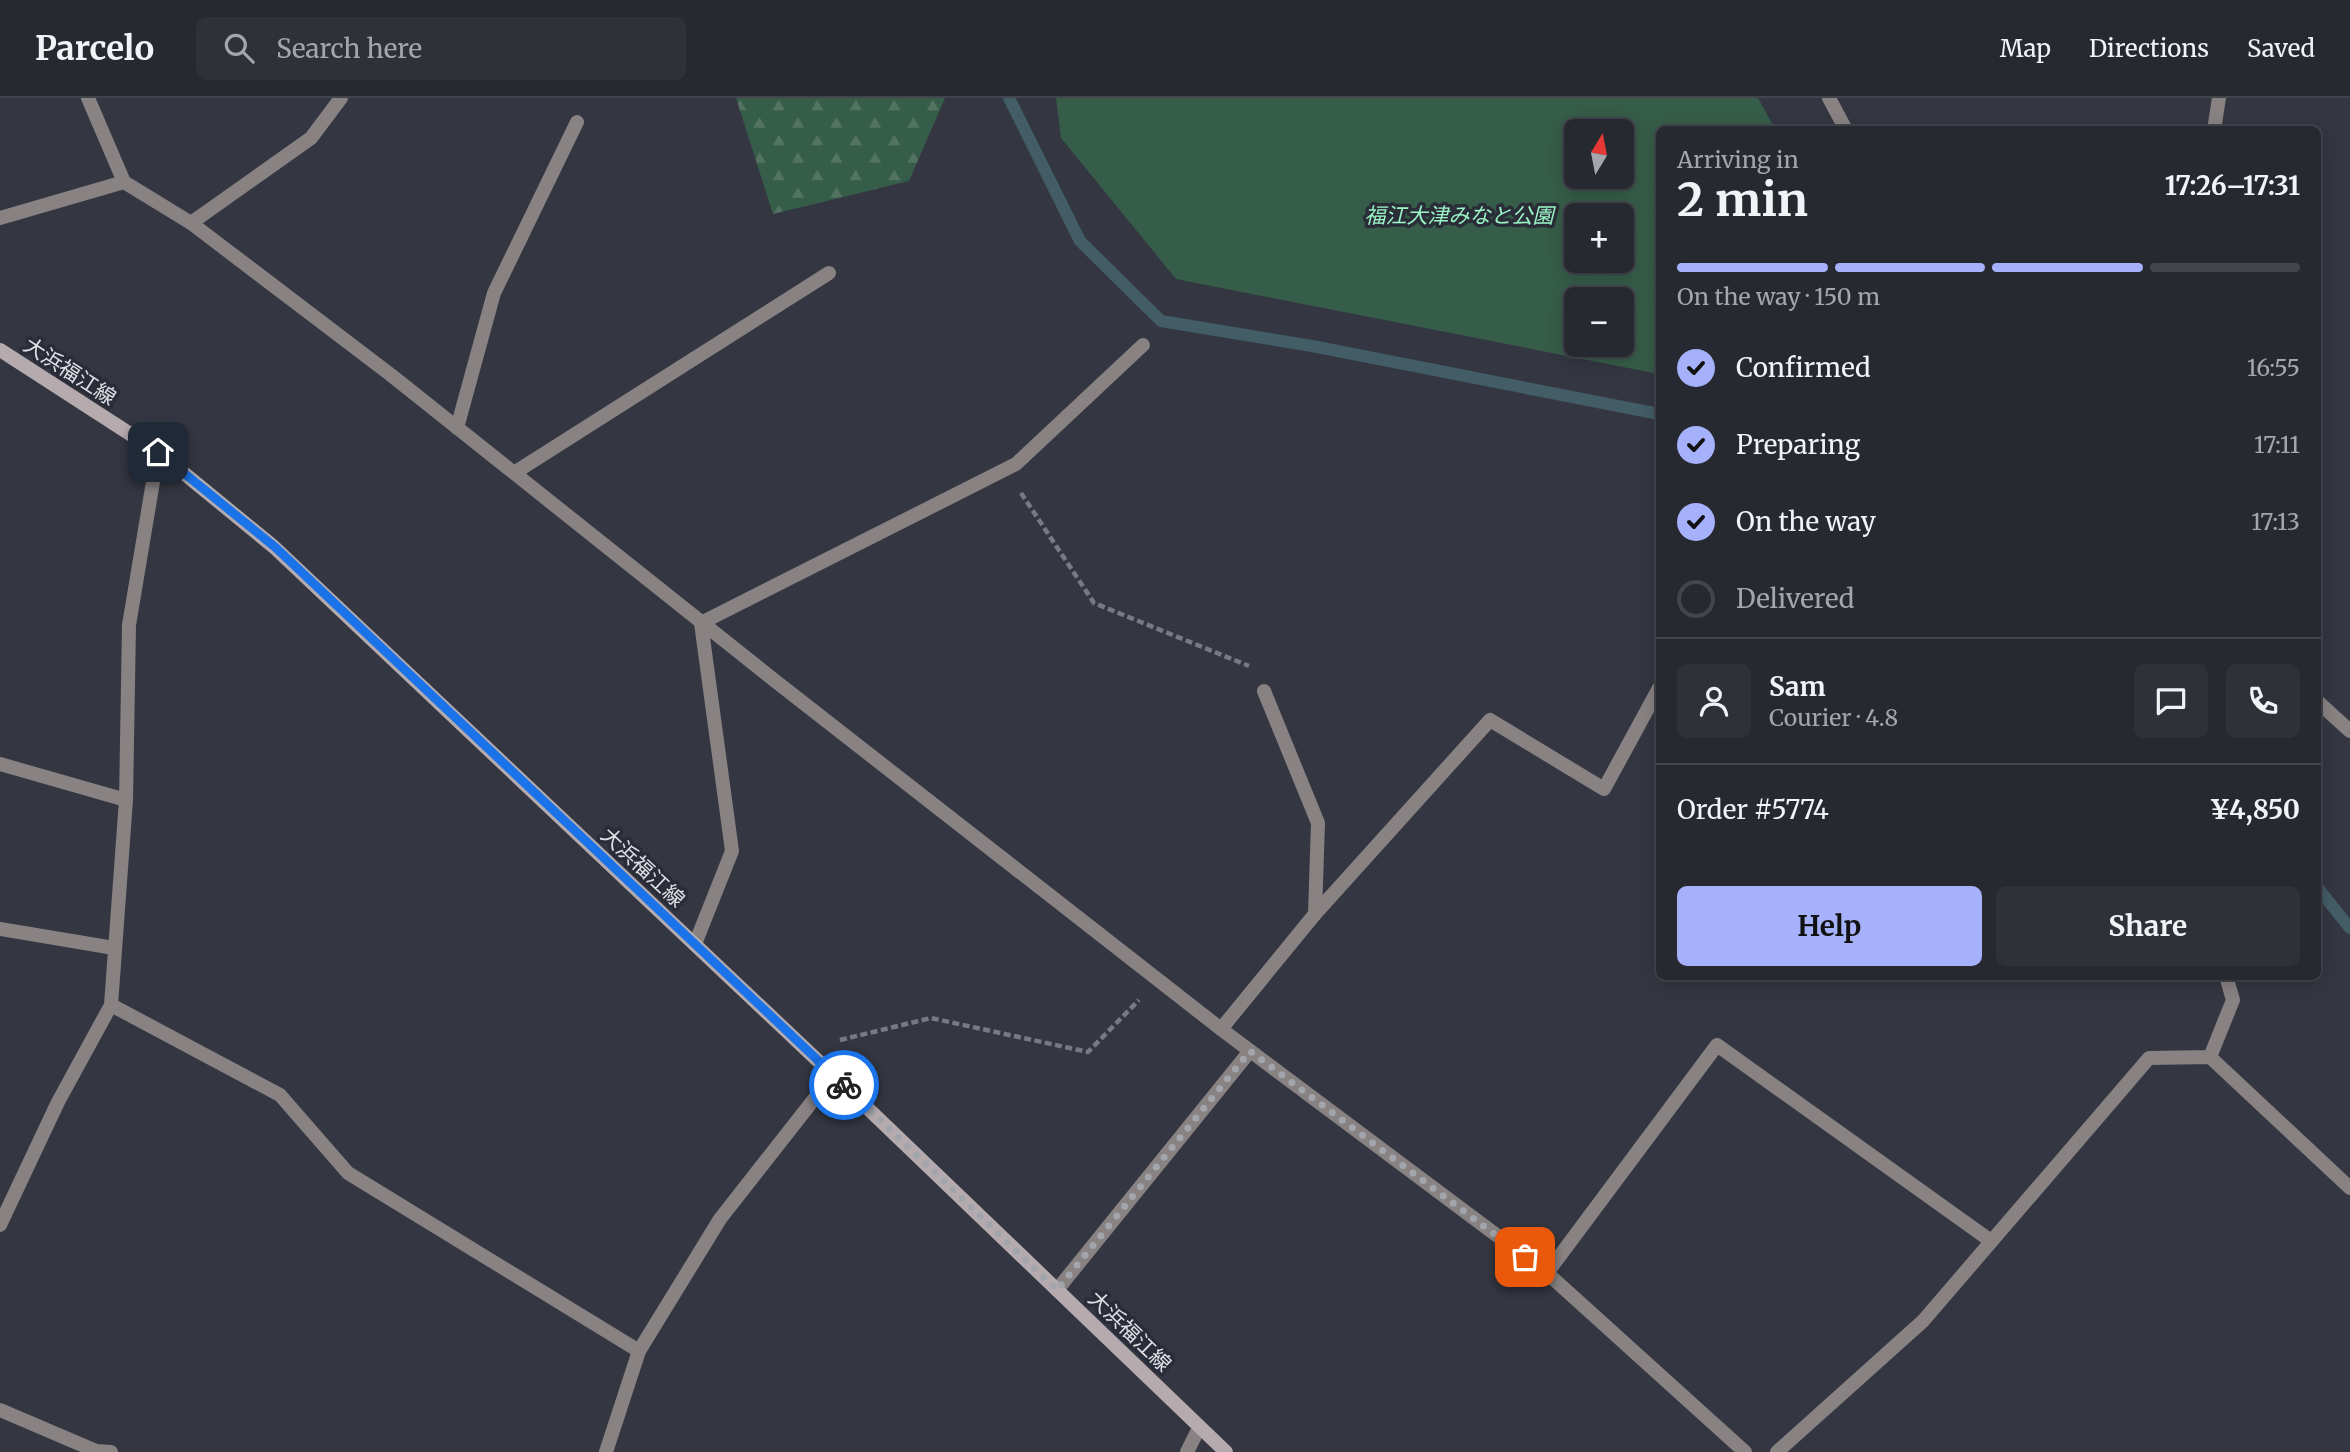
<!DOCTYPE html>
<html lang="en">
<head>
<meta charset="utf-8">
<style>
  :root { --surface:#272931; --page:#2f3139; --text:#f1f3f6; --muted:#a4a6ab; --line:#43454d; --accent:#a6b1fc }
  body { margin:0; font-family:Merriweather,"Noto Sans JP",serif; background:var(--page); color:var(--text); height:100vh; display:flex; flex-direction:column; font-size:26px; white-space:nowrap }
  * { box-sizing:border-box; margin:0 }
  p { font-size:23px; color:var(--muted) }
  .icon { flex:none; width:38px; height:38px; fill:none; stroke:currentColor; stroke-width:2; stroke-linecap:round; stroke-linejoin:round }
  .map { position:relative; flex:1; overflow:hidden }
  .sheet { position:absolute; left:1656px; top:28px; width:665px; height:854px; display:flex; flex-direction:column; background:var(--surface); border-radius:10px; box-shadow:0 4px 18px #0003,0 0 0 2px var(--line) }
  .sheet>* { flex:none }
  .needle { width:46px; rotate:10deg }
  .fabs { position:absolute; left:1564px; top:21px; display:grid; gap:14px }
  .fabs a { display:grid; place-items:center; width:70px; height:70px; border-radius:10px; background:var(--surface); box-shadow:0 4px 18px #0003,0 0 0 2px var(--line); font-size:35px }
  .pin { position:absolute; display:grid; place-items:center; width:60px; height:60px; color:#fff; margin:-30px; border-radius:14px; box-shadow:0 4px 10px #0006 }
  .courier { position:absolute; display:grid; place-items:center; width:70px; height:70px; margin:-35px; border:5px solid #1a73e8; border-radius:50%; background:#fff; color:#222; box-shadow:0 2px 9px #0007 }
  .head em { font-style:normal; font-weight:700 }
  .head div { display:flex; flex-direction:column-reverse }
  .head { display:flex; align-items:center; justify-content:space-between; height:119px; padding:0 21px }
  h1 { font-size:46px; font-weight:700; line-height:52px }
  .bar { display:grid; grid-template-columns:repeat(4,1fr); gap:10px 7px; align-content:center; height:84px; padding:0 21px }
  .bar i { height:9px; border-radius:5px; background:var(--line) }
  .bar .selected { background:var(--accent) }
  .bar p { grid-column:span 4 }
  .line { display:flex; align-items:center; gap:18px; padding:0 21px; border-top:2px solid var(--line) }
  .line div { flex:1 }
  .round { display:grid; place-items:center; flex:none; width:74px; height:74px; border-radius:10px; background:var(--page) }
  ol { padding:0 21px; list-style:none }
  li { display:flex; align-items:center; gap:21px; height:77px }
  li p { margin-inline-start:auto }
  li .icon { padding:7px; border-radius:50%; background:var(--accent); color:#111; stroke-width:4 }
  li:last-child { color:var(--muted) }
  li i { width:38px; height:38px; border:4px solid var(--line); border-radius:50% }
  .button { display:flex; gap:14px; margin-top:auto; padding:14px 21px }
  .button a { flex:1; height:80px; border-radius:10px; background:var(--accent); color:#111; font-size:28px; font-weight:700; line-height:80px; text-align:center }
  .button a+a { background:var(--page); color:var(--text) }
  header { display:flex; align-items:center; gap:42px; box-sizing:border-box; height:98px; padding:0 35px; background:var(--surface); border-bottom:2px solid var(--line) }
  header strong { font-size:33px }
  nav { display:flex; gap:38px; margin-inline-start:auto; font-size:24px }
  .search { width:490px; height:63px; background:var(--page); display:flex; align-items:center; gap:18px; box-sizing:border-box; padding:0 24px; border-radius:10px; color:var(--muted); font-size:26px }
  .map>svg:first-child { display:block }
</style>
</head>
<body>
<header>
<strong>Parcelo</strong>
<div class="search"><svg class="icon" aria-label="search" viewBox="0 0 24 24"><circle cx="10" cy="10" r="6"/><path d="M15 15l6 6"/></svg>Search here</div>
<nav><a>Map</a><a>Directions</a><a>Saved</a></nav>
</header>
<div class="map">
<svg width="2350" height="1354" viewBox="0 0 2350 1354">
  <defs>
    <pattern id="forest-firs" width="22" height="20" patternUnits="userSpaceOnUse" patternTransform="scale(1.75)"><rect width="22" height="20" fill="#365d49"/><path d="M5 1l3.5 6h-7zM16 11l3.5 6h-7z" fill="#537463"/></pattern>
  </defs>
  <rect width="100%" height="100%" fill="#343741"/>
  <path fill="url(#forest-firs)" d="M736,0H945L909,83L773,116Z"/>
  <path fill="#365d49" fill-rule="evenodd" d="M1056,0H1758L1775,31L1659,32V276L1176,181L1061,40ZM1577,33H1622V79H1577ZM1577,117H1622V163H1577ZM1577,201H1622V247H1577Z"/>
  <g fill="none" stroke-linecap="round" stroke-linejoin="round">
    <path stroke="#435d66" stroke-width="12" d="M1009,0L1080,143L1161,223L1312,248L1659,316
      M2317,789L2350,830"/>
    <path stroke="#787a83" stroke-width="4.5" stroke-dasharray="7 3.5" stroke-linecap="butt" d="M1021,395L1094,505L1249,568
      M840,942L931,920L1088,954L1139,902"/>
    <path stroke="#888283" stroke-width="14" d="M191,125L311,40L341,0
      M0,831L114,850
      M111,907L280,997L348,1075L639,1253
      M1221,931L1315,816L1318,725L1264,593
      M1057,1192L1250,953
      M1187,1354L1199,1330"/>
    <path stroke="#888283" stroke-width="14" d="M88,0L124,84
      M1829,0L1846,32
      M0,120L124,84L191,125L391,277L774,582L1221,931L1547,1175L1745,1354
      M457,330L494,195L577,24
      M514,375L829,175
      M2317,603L2350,633
      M0,666L126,702
      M1315,816L1490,622L1604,691L1659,590
      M695,846L732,753L701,525L1016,366L1143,247
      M2210,959L2233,902L2226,878
      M0,1127L58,1004L111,907L126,702L129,527L158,354
      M1547,1175L1717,947L1991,1143
      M0,1312L96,1353L111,1354
      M606,1354L639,1253L720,1121L833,977
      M1777,1354L1923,1223L2149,960L2210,959L2350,1090"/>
    <path stroke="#888283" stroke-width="14" d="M2214,32L2219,0"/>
    <path stroke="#b5abae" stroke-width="14" d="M0,252L158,354L274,449L833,977L1226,1354"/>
  </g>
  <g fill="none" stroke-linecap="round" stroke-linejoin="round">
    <path stroke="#a2a5ac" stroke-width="7" stroke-dasharray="0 12.6" d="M844,987L1057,1192L1250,953L1525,1159"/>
    <path stroke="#1a73e8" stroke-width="9" d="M158,354L275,449L844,987"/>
  </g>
  <g text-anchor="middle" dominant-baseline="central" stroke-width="7" stroke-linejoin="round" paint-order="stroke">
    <g font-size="21" font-style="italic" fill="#9af4c6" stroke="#2a2d37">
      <text x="1459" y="117">福江大津みなと公園</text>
    </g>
    <g font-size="21" fill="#dee0e6" stroke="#2a2d37">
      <text transform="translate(70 273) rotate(33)">大浜福江線</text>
      <text transform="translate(643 769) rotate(43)">大浜福江線</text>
      <text transform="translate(1130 1233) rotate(44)">大浜福江線</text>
    </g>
  </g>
</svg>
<div class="fabs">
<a><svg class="needle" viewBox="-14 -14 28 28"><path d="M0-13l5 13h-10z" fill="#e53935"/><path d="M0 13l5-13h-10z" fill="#a4a6ab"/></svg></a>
<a>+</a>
<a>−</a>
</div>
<div class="pin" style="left:1525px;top:1159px;background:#ea580c"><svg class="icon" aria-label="bag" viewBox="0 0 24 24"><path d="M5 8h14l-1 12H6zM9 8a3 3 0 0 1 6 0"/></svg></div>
<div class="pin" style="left:158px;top:354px;background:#1f2937"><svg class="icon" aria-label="home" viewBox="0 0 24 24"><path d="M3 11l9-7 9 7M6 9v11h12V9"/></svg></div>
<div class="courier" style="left:844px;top:987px"><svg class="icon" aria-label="bike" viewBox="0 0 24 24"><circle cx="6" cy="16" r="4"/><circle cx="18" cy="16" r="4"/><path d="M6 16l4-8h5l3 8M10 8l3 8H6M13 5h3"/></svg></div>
<section class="sheet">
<div class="head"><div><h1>2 min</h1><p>Arriving in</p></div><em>17:26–17:31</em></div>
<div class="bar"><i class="selected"></i><i class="selected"></i><i class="selected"></i><i></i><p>On the way · 150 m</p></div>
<ol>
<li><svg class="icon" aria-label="check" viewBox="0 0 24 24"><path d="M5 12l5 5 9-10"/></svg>Confirmed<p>16:55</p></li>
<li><svg class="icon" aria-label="check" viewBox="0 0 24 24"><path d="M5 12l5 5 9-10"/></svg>Preparing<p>17:11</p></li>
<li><svg class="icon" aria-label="check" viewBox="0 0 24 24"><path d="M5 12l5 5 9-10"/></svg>On the way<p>17:13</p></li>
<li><i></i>Delivered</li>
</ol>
<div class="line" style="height:126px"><a class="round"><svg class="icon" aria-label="person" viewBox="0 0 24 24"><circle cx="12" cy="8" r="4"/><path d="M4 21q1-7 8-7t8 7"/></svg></a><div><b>Sam</b><p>Courier · 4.8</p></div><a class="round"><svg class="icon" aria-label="chat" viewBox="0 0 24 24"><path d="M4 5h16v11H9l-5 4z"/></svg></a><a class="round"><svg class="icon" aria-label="phone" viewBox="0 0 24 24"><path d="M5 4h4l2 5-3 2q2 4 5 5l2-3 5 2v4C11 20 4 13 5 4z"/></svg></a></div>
<div class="line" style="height:91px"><div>Order #5774</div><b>¥4,850</b></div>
<div class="button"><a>Help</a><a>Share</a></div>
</section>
</div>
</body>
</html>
